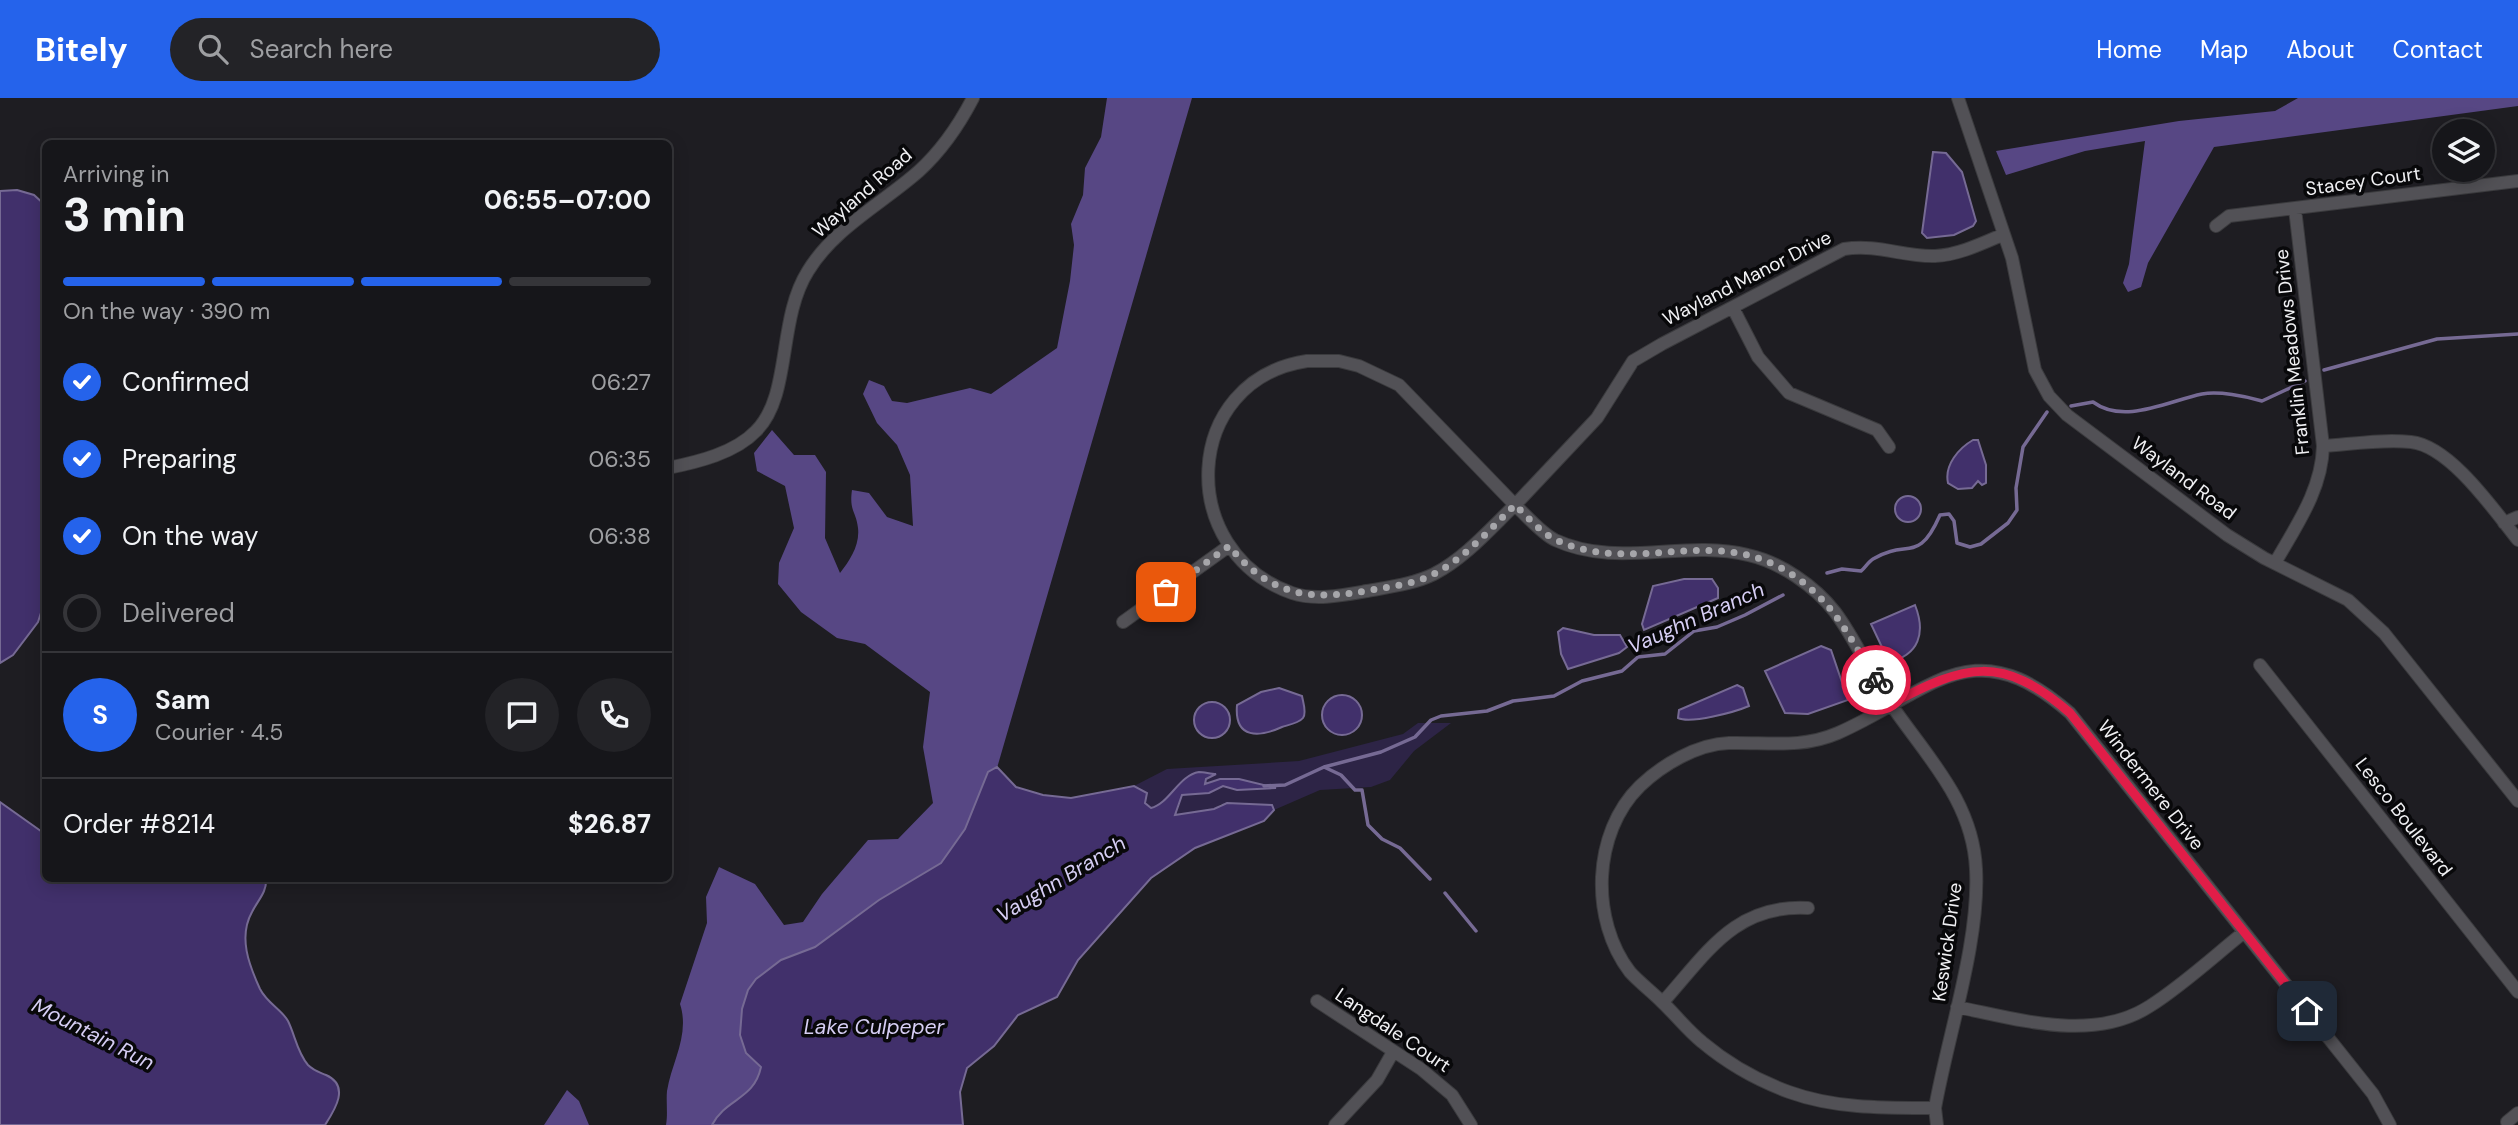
<!DOCTYPE html>
<html lang="en">
<head>
<meta charset="utf-8">
<style>
  :root { --surface:#16161a; --page:#232327; --text:#f1f3f6; --muted:#9e9fa2; --line:#353539; --accent:#2563eb }
  body { margin:0; font-family:"DM Sans",sans-serif; background:var(--page); color:var(--text); height:100vh; display:flex; flex-direction:column; font-size:26px; white-space:nowrap }
  * { box-sizing:border-box; margin:0 }
  p { font-size:23px; color:var(--muted) }
  .icon { flex:none; width:38px; height:38px; fill:none; stroke:currentColor; stroke-width:2; stroke-linecap:round; stroke-linejoin:round }
  .map { position:relative; flex:1; overflow:hidden }
  .drawer { position:absolute; left:42px; top:42px; width:630px; height:742px; display:flex; flex-direction:column; background:var(--surface); border-radius:10px; box-shadow:0 4px 18px #0003,0 0 0 2px var(--line) }
  .drawer>* { flex:none }
  .controls { position:absolute; left:2432px; top:21px; display:grid; gap:14px }
  .controls a { display:grid; place-items:center; width:63px; height:63px; border-radius:50%; background:var(--surface); box-shadow:0 4px 18px #0003,0 0 0 2px var(--line); font-size:35px }
  .pin { position:absolute; display:grid; place-items:center; width:60px; height:60px; color:#fff; margin:-30px; border-radius:14px; box-shadow:0 4px 10px #0006 }
  .courier { position:absolute; display:grid; place-items:center; width:70px; height:70px; margin:-35px; border:5px solid #e11d48; border-radius:50%; background:#fff; color:#222; box-shadow:0 2px 9px #0007 }
  .summary em { font-style:normal; font-weight:700 }
  .summary div { display:flex; flex-direction:column-reverse }
  .summary { display:flex; align-items:center; justify-content:space-between; height:119px; padding:0 21px }
  h1 { font-size:46px; font-weight:700; line-height:52px }
  .bar { display:grid; grid-template-columns:repeat(4,1fr); gap:10px 7px; align-content:center; height:84px; padding:0 21px }
  .bar i { height:9px; border-radius:5px; background:var(--line) }
  .bar .active { background:var(--accent) }
  .bar p { grid-column:span 4 }
  .line { display:flex; align-items:center; gap:18px; padding:0 21px; border-top:2px solid var(--line) }
  .line div { flex:1 }
  .round { display:grid; place-items:center; flex:none; width:74px; height:74px; border-radius:37px; background:var(--page) }
  ol { padding:0 21px; list-style:none }
  li { display:flex; align-items:center; gap:21px; height:77px }
  li p { margin-inline-start:auto }
  li .icon { padding:7px; border-radius:50%; background:var(--accent); color:#fff; stroke-width:4 }
  li:last-child { color:var(--muted) }
  li i { width:38px; height:38px; border:4px solid var(--line); border-radius:50% }
  header { display:flex; align-items:center; gap:42px; box-sizing:border-box; height:98px; padding:0 35px; background:var(--accent); color:#fff }
  header strong { font-size:33px }
  nav { display:flex; gap:38px; margin-inline-start:auto; font-size:24px }
  .search { width:490px; height:63px; background:var(--page); display:flex; align-items:center; gap:18px; box-sizing:border-box; padding:0 24px; border-radius:38px; color:var(--muted); font-size:26px }
  .map>svg:first-child { display:block }
</style>
</head>
<body>
<header>
<strong>Bitely</strong>
<div class="search"><svg class="icon" aria-label="search" viewBox="0 0 24 24"><circle cx="10" cy="10" r="6"/><path d="M15 15l6 6"/></svg>Search here</div>
<nav><a>Home</a><a>Map</a><a>About</a><a>Contact</a></nav>
</header>
<div class="map">
<svg width="2518" height="1027" viewBox="0 0 2518 1027">
  <rect width="100%" height="100%" fill="#1e1d22"/>
  <path fill="#2d2446" d="M1418,625H1451L1414,653L1390,682L1371,689L1320,692L1274,712L1272,707L1221,706L1214,711L1175,717L1182,697L1209,695L1223,688L1237,692L1272,689L1250,683L1220,681L1205,687L1206,681L1214,676C1174,672 1174,705 1151,710L1145,705L1140,690L1134,688L1167,671L1299,663L1403,636Z"/>
  <path fill="#574784" d="M1107,0H1192L997,670L988,674L965,731L941,765L879,802L815,849L760,964L763,972L754,992L717,1027H666C668,1016 666,1004 667,993C672,963 690,937 680,906L707,825L706,799L719,769L755,786L784,827L803,824L822,796L868,742L898,741L933,705L923,649L930,594L865,546L837,540L801,514L778,486L779,465L794,430L785,388L757,373L754,355L772,332L794,357H815L826,374L825,440L840,475C850,462 860,447 858,430C856,413 849,413 852,392L869,395L887,419L913,428L910,377L897,347L877,325L863,296L869,282L884,288L892,303L907,305L970,290L991,296L1057,250L1070,183L1074,147L1071,126L1083,97L1085,70L1101,39Z
    M2298,0H2518V8L2214,49L2148,165L2141,189L2128,194L2123,185L2129,166L2145,43L2085,53L2006,77L1996,53L2179,23L2275,13Z
    M567,992L579,1003L589,1027H544Z"/>
  <path fill="#41306b" stroke="#766a94" stroke-width="2" d="M1933,54L1946,55L1962,74L1976,123L1973,128L1954,137L1927,140L1922,135Z
    M17,92L34,97L45,107L46,499L38,524L13,557L0,565V93Z
    M1973,342H1978L1986,367V385L1982,387L1978,383L1972,390L1958,391L1948,385C1944,367 1959,350 1973,342Z
    M1895 411a13 13 0 1 1 26 0a13 13 0 1 1-26 0Z
    M1684,481H1712L1718,490V500L1644,532L1642,526L1653,488Z
    M1915,507C1926,535 1919,557 1889,564L1871,526Z
    M1563,530L1594,537H1620L1627,549L1619,555L1568,571L1561,556L1558,534Z
    M1821,548L1831,552L1848,602L1808,616L1785,615L1765,573Z
    M1737,587L1743,590L1749,608C1735,614 1691,626 1678,620L1679,612Z
    M1279,590L1302,598C1303,604 1307,615 1303,620C1299,625 1288,627 1282,629C1260,639 1234,642 1237,607L1261,594Z
    M1322 617a20 20 0 1 1 40 0a20 20 0 1 1-40 0Z
    M1194 622a18 18 0 1 1 36 0a18 18 0 1 1-36 0Z
    M997,669L1016,689L1043,697L1071,700L1134,688L1147,695L1145,705L1151,710C1169,706 1179,677 1199,674C1204,674 1211,676 1216,676L1206,681L1205,686L1220,681H1239L1276,690L1237,692L1223,688L1209,695L1182,697L1175,717L1214,711L1227,705L1272,707L1274,712L1264,723L1195,750L1151,780L1078,862L1057,899L1018,917L994,948L967,970L960,994L963,1027H712C726,1000 754,1002 761,969L746,955L740,937L742,911L748,892L756,881L781,862L815,849L879,802L941,765L965,731L988,674Z
    M0,704L45,736L46,780L266,781C267,794 258,802 252,814C238,839 249,867 260,891C267,905 282,912 288,923C295,937 297,954 308,967C314,973 319,974 326,977C351,988 334,1013 325,1027H0Z"/>
  <g fill="none" stroke-linecap="round" stroke-linejoin="round">
    <path stroke="#766a94" stroke-width="3.5" d="M2324,272L2437,241L2518,236
      M2071,308L2093,304C2124,327 2168,303 2202,296C2219,293 2245,298 2262,303L2305,283
      M1827,475L1842,471L1861,473C1865,470 1868,464 1873,461C1908,440 1918,467 1940,417L1949,416L1954,423L1957,445L1970,449L1981,446L2008,425L2017,412L2016,390L2023,349L2047,314
      M1324,669L1341,677L1355,692H1362L1368,727L1382,741L1400,750L1430,781
      M1264,688L1285,687L1324,669L1381,654L1415,639L1431,622L1441,618L1487,613L1513,603L1554,598L1582,583L1622,573L1638,559L1665,556L1694,533L1717,529L1745,517L1783,497
      M1445,795L1476,833"/>
    <g stroke="#3b3b3e" stroke-width="14">
      <path id="street" d="M1958,0L2012,160L2035,272L2049,298L2067,317L2227,437L2264,460L2348,502L2384,535L2518,703
        M2216,128L2229,118L2518,83
        M1733,210L1758,259L1789,295L1877,332L1889,349
        M1307,263H1339L1359,268L1399,287L1515,407C1490,431 1465,460 1434,476C1414,486 1388,489 1367,493C1344,497 1315,503 1292,495C1175,454 1181,282 1307,263Z
        M2323,348C2352,346 2382,341 2411,344C2450,348 2494,412 2518,442
        M668,370C698,364 735,355 756,333C792,297 777,222 808,173C834,130 883,105 919,73C942,52 959,27 973,0
        M2504,425L2518,419
        M2275,465C2296,428 2322,392 2323,348L2295,111
        M1123,524L1229,448
        M2260,567L2518,894
        M1317,903L1421,971L1452,997L1471,1027
        M1663,904C1707,855 1735,806 1808,810
        M1957,909C2018,921 2093,945 2150,908C2183,887 2213,859 2243,835
        M1935,1010C1886,1010 1836,1011 1789,994C1759,983 1727,965 1702,944C1687,932 1675,916 1661,903C1651,893 1639,884 1630,874C1590,822 1592,735 1640,688C1662,667 1697,646 1729,645C1767,644 1801,651 1838,635C1931,594 1972,529 2070,615L2373,996L2390,1027
        M2507,1024L2518,1015
        M1335,1027L1377,982L1393,954
        M1937,1027L1935,1010C1948,937 1980,843 1976,771C1973,703 1926,658 1890,605C1870,576 1856,542 1835,514C1815,488 1780,464 1748,457C1683,441 1618,471 1555,442C1541,435 1527,418 1515,407L1597,320L1633,263L1662,246L1844,151C1879,146 1903,159 1935,158C1958,157 1981,146 2002,137"/>
    </g>
    <use href="#street" stroke="#525156" stroke-width="12"/>
  </g>
  <g fill="none" stroke-linecap="round" stroke-linejoin="round">
    <path stroke="#a6a6aa" stroke-width="7" stroke-dasharray="0 12.6" d="M1166,494L1229,448C1273,501 1313,503 1377,491C1395,488 1417,485 1434,476C1465,460 1490,431 1515,407C1527,418 1541,435 1556,442C1645,482 1724,415 1811,491C1839,515 1856,550 1876,582"/>
    <path stroke="#e11d48" stroke-width="9" d="M1876,582L1891,606C1965,566 2002,556 2070,615L2307,913"/>
  </g>
  <g text-anchor="middle" dominant-baseline="central" stroke-width="7" stroke-linejoin="round" paint-order="stroke">
    <g font-size="19" fill="#f0f0f3" stroke="#08080a">
      <text transform="translate(2363 83) rotate(-8)">Stacey Court</text>
      <text transform="translate(862 95) rotate(-41)">Wayland Road</text>
      <text transform="translate(1747 180) rotate(-27)">Wayland Manor Drive</text>
      <text transform="translate(2292 254) rotate(-96)">Franklin Meadows Drive</text>
      <text transform="translate(2184 380) rotate(37)">Wayland Road</text>
      <text transform="translate(2151 687) rotate(52)">Windermere Drive</text>
      <text transform="translate(2404 719) rotate(52)">Lesco Boulevard</text>
      <text transform="translate(1947 844) rotate(-82)">Keswick Drive</text>
      <text transform="translate(1393 932) rotate(34)">Langdale Court</text>
    </g>
    <g font-size="21" font-style="italic" fill="#d6cef4" stroke="#08080a">
      <text transform="translate(1696 520) rotate(-24)">Vaughn Branch</text>
      <text transform="translate(1061 781) rotate(-31)">Vaughn Branch</text>
      <text x="874" y="929">Lake Culpeper</text>
      <text transform="translate(93 936) rotate(27)">Mountain Run</text>
    </g>
  </g>
</svg>
<div class="controls">
<a><svg class="icon" aria-label="layers" viewBox="0 0 24 24"><path d="M12 4l9 5-9 5-9-5zM3 14l9 5 9-5"/></svg></a>
</div>
<div class="pin" style="left:1166px;top:494px;background:#ea580c"><svg class="icon" aria-label="bag" viewBox="0 0 24 24"><path d="M5 8h14l-1 12H6zM9 8a3 3 0 0 1 6 0"/></svg></div>
<div class="pin" style="left:2307px;top:913px;background:#1f2937"><svg class="icon" aria-label="home" viewBox="0 0 24 24"><path d="M3 11l9-7 9 7M6 9v11h12V9"/></svg></div>
<div class="courier" style="left:1876px;top:582px"><svg class="icon" aria-label="bike" viewBox="0 0 24 24"><circle cx="6" cy="16" r="4"/><circle cx="18" cy="16" r="4"/><path d="M6 16l4-8h5l3 8M10 8l3 8H6M13 5h3"/></svg></div>
<section class="drawer">
<div class="summary"><div><h1>3 min</h1><p>Arriving in</p></div><em>06:55–07:00</em></div>
<div class="bar"><i class="active"></i><i class="active"></i><i class="active"></i><i></i><p>On the way · 390 m</p></div>
<ol>
<li><svg class="icon" aria-label="check" viewBox="0 0 24 24"><path d="M5 12l5 5 9-10"/></svg>Confirmed<p>06:27</p></li>
<li><svg class="icon" aria-label="check" viewBox="0 0 24 24"><path d="M5 12l5 5 9-10"/></svg>Preparing<p>06:35</p></li>
<li><svg class="icon" aria-label="check" viewBox="0 0 24 24"><path d="M5 12l5 5 9-10"/></svg>On the way<p>06:38</p></li>
<li><i></i>Delivered</li>
</ol>
<div class="line" style="height:126px"><b class="round" style="background:var(--accent);color:#fff">S</b><div><b>Sam</b><p>Courier · 4.5</p></div><a class="round"><svg class="icon" aria-label="chat" viewBox="0 0 24 24"><path d="M4 5h16v11H9l-5 4z"/></svg></a><a class="round"><svg class="icon" aria-label="phone" viewBox="0 0 24 24"><path d="M5 4h4l2 5-3 2q2 4 5 5l2-3 5 2v4C11 20 4 13 5 4z"/></svg></a></div>
<div class="line" style="height:91px"><div>Order #8214</div><b>$26.87</b></div>
</section>
</div>
</body>
</html>
